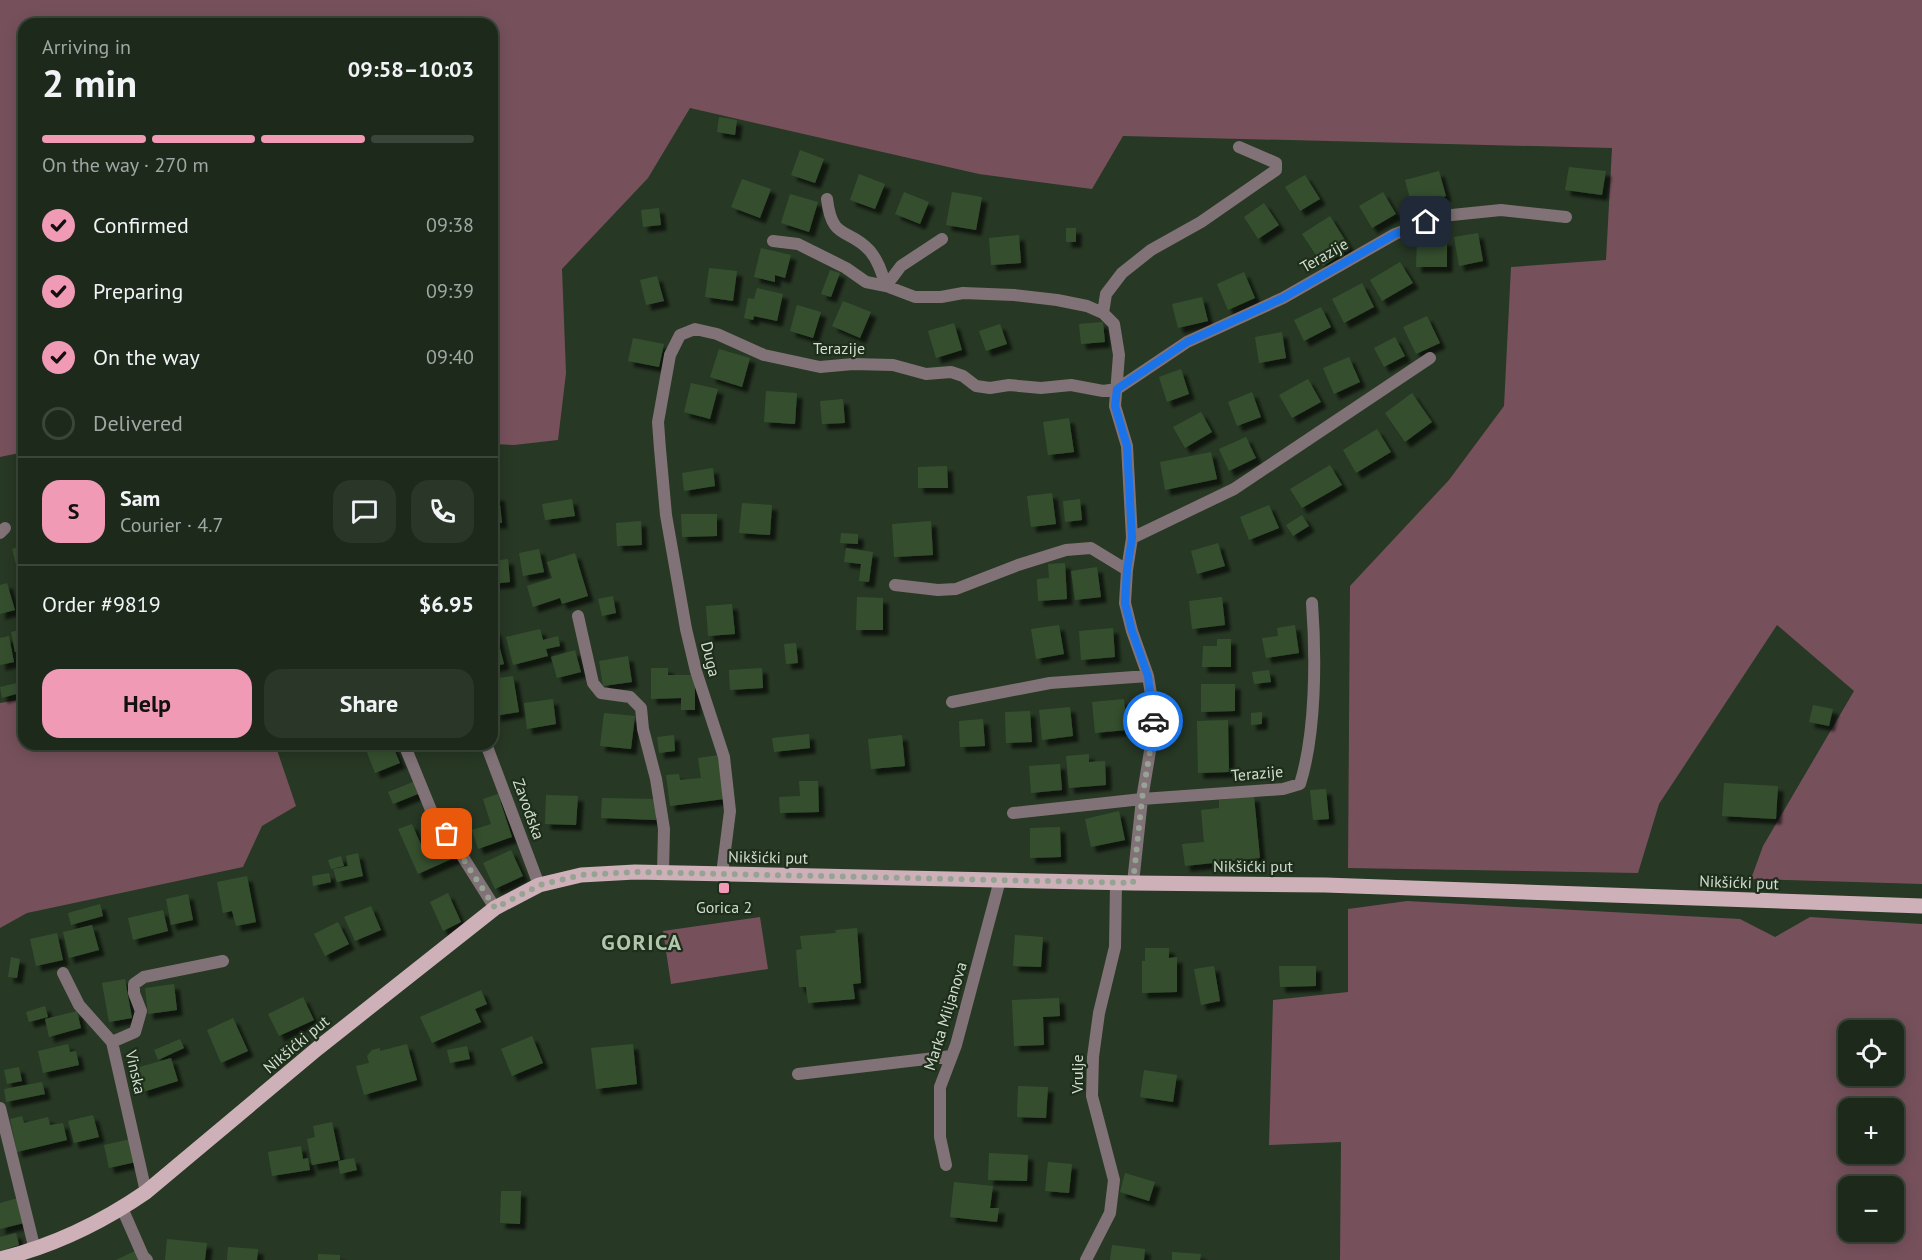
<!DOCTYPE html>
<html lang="en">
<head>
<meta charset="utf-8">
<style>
  :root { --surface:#1d2a1b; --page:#2a3628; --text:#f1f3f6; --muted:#a0a7a3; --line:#3b463a; --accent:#f09ab5 }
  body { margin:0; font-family:"PT Sans",sans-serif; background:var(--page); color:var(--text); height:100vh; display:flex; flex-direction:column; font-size:22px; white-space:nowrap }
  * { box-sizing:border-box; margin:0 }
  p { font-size:20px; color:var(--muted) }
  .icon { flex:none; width:33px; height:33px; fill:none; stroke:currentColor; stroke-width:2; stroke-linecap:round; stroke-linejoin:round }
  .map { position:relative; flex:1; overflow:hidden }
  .sheet { position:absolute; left:18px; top:18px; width:480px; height:732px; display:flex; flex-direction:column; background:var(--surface); border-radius:18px; box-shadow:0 3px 15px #0003,0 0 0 2px var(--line) }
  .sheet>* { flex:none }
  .buttons { position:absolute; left:1838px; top:1020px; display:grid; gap:12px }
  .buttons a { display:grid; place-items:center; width:66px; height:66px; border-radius:12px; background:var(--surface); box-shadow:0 3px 15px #0003,0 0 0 2px var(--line); font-size:30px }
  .pin { position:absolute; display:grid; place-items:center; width:51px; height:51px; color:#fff; margin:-26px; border-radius:12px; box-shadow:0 3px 9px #0006 }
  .courier { position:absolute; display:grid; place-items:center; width:60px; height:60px; margin:-30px; border:4px solid #1a73e8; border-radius:50%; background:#fff; color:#222; box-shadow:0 2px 8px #0007 }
  .summary em { font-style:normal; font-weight:700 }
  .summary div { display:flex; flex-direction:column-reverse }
  .summary { display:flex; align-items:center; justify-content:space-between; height:102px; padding:0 24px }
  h1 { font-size:39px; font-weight:700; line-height:45px }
  .bar { display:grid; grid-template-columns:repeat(4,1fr); gap:9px 6px; align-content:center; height:72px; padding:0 24px }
  .bar i { height:8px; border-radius:4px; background:var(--line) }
  .bar .on { background:var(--accent) }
  .bar p { grid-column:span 4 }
  .line { display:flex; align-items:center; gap:15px; padding:0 24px; border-top:2px solid var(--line) }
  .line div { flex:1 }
  .round { display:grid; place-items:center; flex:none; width:63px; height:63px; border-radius:18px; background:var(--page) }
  ol { padding:0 24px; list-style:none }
  li { display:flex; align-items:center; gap:18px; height:66px }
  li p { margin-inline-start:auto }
  li .icon { padding:6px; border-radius:50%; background:var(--accent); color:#111; stroke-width:4 }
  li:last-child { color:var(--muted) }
  li i { width:33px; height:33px; border:3px solid var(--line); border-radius:50% }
  .cta { display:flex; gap:12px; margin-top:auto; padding:12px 24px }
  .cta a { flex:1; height:69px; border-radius:18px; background:var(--accent); color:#111; font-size:24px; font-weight:700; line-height:69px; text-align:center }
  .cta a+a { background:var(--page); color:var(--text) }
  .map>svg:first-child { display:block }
</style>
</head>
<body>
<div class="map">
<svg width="1922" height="1260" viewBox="0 0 1922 1260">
  <defs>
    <filter id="shadow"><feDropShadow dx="5.5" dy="5.5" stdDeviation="1.5" flood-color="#0009"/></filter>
  </defs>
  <rect width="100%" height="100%" fill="#273824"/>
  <path fill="#76515c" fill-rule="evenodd" d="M0,0H1922V884L1751,879L1763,846L1854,691L1777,625L1659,804L1638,873L1348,868L1350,586L1449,480L1504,406L1511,267L1606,260L1612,148L1123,136L1092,189L979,174L690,108L648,178L562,269L566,373L558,440L514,445L492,444V24H24V452L0,457Z
    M24,699V744H275L296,806L262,826L243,867L27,913L0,928V703Z
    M1407,901L1740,919L1775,937L1810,917L1922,924V1260H1340L1341,1142L1269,1145L1273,1000L1348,992V909ZM1848,1030H1893V1076H1848ZM1848,1108H1893V1154H1848ZM1848,1186H1893V1232H1848Z
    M760,917L768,969L671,984L663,931Z"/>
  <path fill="#34502f" filter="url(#shadow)" d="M719,117L737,120L735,135L717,132Z
    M800,150L824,159L815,183L791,175Z
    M1569,167L1606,171L1602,195L1565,190Z
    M1439,171L1446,196L1412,206L1405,180Z
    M859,174L885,184L875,209L850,200Z
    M1305,175L1320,199L1300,211L1285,187Z
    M742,179L771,189L760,218L731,207Z
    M904,192L929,202L920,224L895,214Z
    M952,192L982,197L976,230L946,225Z
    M1383,192L1396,214L1372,228L1359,206Z
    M790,194L818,202L809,232L781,223Z
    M1264,203L1279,225L1258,239L1244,217Z
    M659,208L661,225L643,227L641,210Z
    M1330,216L1350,248L1323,266L1302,234Z
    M1066,228H1076V242H1066Z
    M1478,233L1483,261L1459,266L1454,237Z
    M1019,235L1021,263L991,265L989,238Z
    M1417,240H1447V267H1416Z
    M761,248L791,255L785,278L775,275V282L754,277Z
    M1400,262L1413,283L1382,301L1370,280Z
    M709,268L737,271L733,301L705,297Z
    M830,270L840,273L831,297L821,294Z
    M1244,272L1255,298L1228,310L1217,284Z
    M657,276L664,301L646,305L640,280Z
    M1362,283L1374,307L1344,323L1332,299Z
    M757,288L783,294L777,321L754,316L753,320L744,318L748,298L754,299Z
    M1202,297L1208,321L1178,328L1172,304Z
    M843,301L871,312L860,338L832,326Z
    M797,305L821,312L813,338L790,331Z
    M1321,307L1331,327L1304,341L1294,320Z
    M1427,316L1440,343L1416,354L1403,327Z
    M1103,322L1105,342L1081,344L1079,324Z
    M954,323L962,350L936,358L928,331Z
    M1000,324L1007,344L986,351L979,331Z
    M1282,332L1286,358L1259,363L1255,337Z
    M1395,337L1405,356L1384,367L1374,348Z
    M633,338L664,344L659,367L628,361Z
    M719,349L750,358L742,387L710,377Z
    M1349,357L1360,382L1334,394L1323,368Z
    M1181,369L1189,394L1167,402L1159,377Z
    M1308,379L1321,402L1292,418L1279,395Z
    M691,383L718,389L710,419L684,412Z
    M766,391L797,393L795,424L764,422Z
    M1252,392L1261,417L1237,426L1228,402Z
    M1412,393L1432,422L1405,442L1385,413Z
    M843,399L845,423L822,424L820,401Z
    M1201,412L1212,432L1185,448L1173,427Z
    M1069,418L1074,452L1048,455L1043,422Z
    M1377,429L1391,452L1356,473L1343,450Z
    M1246,437L1256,458L1229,471L1219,449Z
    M1211,452L1217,479L1165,490L1160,462Z
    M1330,465L1342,485L1302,508L1290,489Z
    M947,466L948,488H918V467Z
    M713,468L715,486L684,491L682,473Z
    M1052,493L1056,524L1031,527L1027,496Z
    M499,495L502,523H492V496Z
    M572,499L575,516L545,520L542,504Z
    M1080,499L1082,520L1065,522L1063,501Z
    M742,503L772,505L770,535L739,533Z
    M1269,505L1279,528L1249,540L1240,517Z
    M681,514H717V536L682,537Z
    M1302,515L1309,526L1293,536L1286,525Z
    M641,521L642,545L617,546L616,523Z
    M931,521L933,555L894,557L892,524Z
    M841,533L858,534V544L840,543Z
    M1218,543L1225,566L1197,574L1191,551Z
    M24,545V566L17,568L12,549Z
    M846,548L873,552L869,582L859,581L861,564L844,562Z
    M539,549L544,572L523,576L519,553Z
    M575,553L588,596L562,604L560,598L533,607L527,586L552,578L547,562Z
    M508,559L510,582L492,584V561Z
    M1065,563L1067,599L1038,601L1037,579L1049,578L1048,564Z
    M1097,567L1101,597L1075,600L1071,571Z
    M7,583L15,610L0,614V585Z
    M613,596L616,613L602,616L598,599Z
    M857,597L883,598V630H856Z
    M1222,597L1225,625L1192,629L1189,601Z
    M732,604L735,634L708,636L706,606Z
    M1059,625L1064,654L1036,659L1031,629Z
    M1295,625L1299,653L1266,658L1262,638L1278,636L1277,628Z
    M1113,628L1115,657L1081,660L1079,631Z
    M24,629V650L15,652L11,632Z
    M495,629L504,664L492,667V630Z
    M540,629L543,640L558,636L560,646L546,649L548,656L513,665L506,637Z
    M9,636L14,662L0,665V638Z
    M1217,639H1231V667H1202L1203,646H1217Z
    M796,643L798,663L786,664L784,644Z
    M575,650L581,672L557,678L551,657Z
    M628,656L632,682L603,686L599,661Z
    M651,668H668V675H695V710H681V698L651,699Z
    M762,668L763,688L730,690L729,670Z
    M1269,670L1271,682L1254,684L1252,672Z
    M513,676L519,712L495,716L492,679Z
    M21,682L23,692L2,698L0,687Z
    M1201,684H1235V711L1201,712Z
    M553,699L556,724L527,729L524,703Z
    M1124,699L1127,730L1095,733L1092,702Z
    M1813,705L1833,709L1829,726L1809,722Z
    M1070,707L1073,736L1042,740L1039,710Z
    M1030,711L1032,742L1006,743L1005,712Z
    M1262,712V724L1251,725V713Z
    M604,713L635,716L631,749L600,746Z
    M983,719L985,746L960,747L959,721Z
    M1228,720L1229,772L1198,773L1197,721Z
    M809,734L810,748L774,752L772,738Z
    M674,735L675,751L659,753L657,737Z
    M902,735L905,766L871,769L868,739Z
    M374,744H392L400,763L375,773L365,747Z
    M1089,754V762L1105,761L1106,785L1069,788L1066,756Z
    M719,755L724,799L670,806L666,775L679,774L680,780L701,778L698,758Z
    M1060,764L1062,790L1031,793L1029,766Z
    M799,781H818L819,812L780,813L779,797L800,796Z
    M413,782L418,794L393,804L388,792Z
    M1724,783L1778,786L1776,819L1722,816Z
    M1326,789L1329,819L1313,820L1310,790Z
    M498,794L512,837L478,849L472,830L491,824L483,799Z
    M546,795L578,796L576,825L545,824Z
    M1254,796L1260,858L1185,866L1182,844L1204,842L1201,810L1219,808V800Z
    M602,798L656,799V820L601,818Z
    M1119,811L1125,840L1091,847L1085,819Z
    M412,824L423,849L447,838L456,857L418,874L398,829Z
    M1060,827L1061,857L1030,858V828Z
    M511,850L523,876L495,889L483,863Z
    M358,853L363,876L337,882L333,869L348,866L346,856Z
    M341,856L344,866L331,869L328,860Z
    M329,873L331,882L313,886L312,876Z
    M247,876L256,922L236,926L232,911L223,913L217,882Z
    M448,893L461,922L443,931L430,902Z
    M188,894L193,920L171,925L166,899Z
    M100,904L103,916L71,925L68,913Z
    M371,906L381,930L355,941L344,917Z
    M163,910L168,931L133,940L128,918Z
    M338,922L349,944L325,956L314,934Z
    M92,925L99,950L69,958L63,932Z
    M857,928L861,983L853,984L855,999L808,1003L806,987H799L796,950L802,949L800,936L836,933L835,930Z
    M57,933L63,960L36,966L30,939Z
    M1015,935L1043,937L1041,967L1013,966Z
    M1145,948H1169V958L1177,957V992L1142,993V961H1145Z
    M11,957L20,959L17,978L8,977Z
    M1214,966L1220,1001L1201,1005L1194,969Z
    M1279,966H1316V986L1280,987Z
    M125,979L132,1018L109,1022L102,983Z
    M174,984L177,1010L148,1014L145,988Z
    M481,990L487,1004L475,1009L481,1022L432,1043L420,1017Z
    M303,997L314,1020L279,1036L268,1014Z
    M1059,998L1060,1016L1043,1017L1044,1045L1014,1046L1012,1000Z
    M45,1006L48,1017L29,1022L26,1012Z
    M77,1011L81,1028L49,1037L45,1019Z
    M233,1018L248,1051L221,1063L207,1030Z
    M532,1036L543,1063L512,1076L501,1049Z
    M180,1039L184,1048L158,1060L154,1050Z
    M68,1044L70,1052L76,1051L79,1065L43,1073L38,1051Z
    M407,1044L417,1080L364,1095L356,1066L369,1063L367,1056L372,1050L380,1048V1051Z
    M633,1044L637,1084L596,1089L591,1048Z
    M467,1046L470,1059L450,1063L447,1050Z
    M171,1058L178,1081L143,1092L136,1068Z
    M19,1067L22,1081L7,1084L4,1070Z
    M1144,1070L1177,1075L1173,1102L1140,1097Z
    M42,1082L45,1094L6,1102L4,1089Z
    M1018,1086L1048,1087L1046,1118L1017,1117Z
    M93,1115L99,1137L74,1143L68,1121Z
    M22,1116L24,1123L48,1117L50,1125L63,1123L67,1140L17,1152L10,1119Z
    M332,1122L340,1160L312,1165L307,1139L315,1137L313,1126Z
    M131,1139L136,1162L109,1168L104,1145Z
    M301,1146L303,1159L308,1158L310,1170L272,1176L268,1152Z
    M989,1153L1028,1155L1027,1181L988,1180Z
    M354,1158L357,1170L340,1174L338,1161Z
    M1048,1162L1072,1164L1069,1193L1045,1191Z
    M1125,1173L1155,1182L1149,1201L1120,1192Z
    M954,1182L993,1186L990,1208H999L997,1222L950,1217Z
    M501,1191H521L520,1224L500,1223Z
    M18,1198L24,1223L0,1229V1203Z
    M16,1233L19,1245L0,1251V1237Z
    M167,1239L207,1243L205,1260H165Z
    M1112,1245L1145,1249L1144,1260H1110Z
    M228,1247L258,1249L257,1260H227Z
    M137,1250L141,1260H116Z
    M1172,1252L1201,1254L1200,1260H1172Z
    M318,1254L340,1255V1260H318Z"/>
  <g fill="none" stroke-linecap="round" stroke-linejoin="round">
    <path stroke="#807276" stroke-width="12" d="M827,199C832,242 849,227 870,251C879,262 882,274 886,286
      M773,241L798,244L846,268L866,282L886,286L915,297H941L963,293L1014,295L1057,300L1087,306L1103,313L1114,324L1119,355L1115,406L1127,446L1132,538L1127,570L1125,603L1132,631L1148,676L1153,706V733L1142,799L1133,883
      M886,286L901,266L942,239
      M1103,313L1106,294L1122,273L1151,250L1201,222L1276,170V163L1239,147
      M0,533L5,528
      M1132,538L1234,489L1430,358
      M895,585L938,590L956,589L1018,565L1066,550L1091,548L1127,570
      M578,616L593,683L601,693L630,697L641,708L643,729L656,779L664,829L663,873
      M952,702L1050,683L1148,676
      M404,744L433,815L461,854L495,908
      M486,744L539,885
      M1013,813L1142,799L1283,789L1300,784C1316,733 1316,657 1312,603
      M722,874L730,811L724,757L696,671L686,629L666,515L660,449L658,422L670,355L680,335L695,329L717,334L764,355L820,367L853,364L893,365L926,374L951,372L963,376L976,386L990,388L1009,385L1041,388L1071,385L1103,391L1117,389L1187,342L1283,298L1395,234L1442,216L1501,210L1566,217
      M63,973L79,1005L112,1042L146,1192
      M112,1042L135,1032L141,1011L134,993V984L144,977L223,961
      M798,1074L952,1056
      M0,1108L35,1250
      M946,1165L940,1137V1087L956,1045L1000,880
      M122,1208L143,1256L147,1260
      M1086,1260L1110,1213L1114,1180L1092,1096L1093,1057L1099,1013L1115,947L1116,883"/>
    <path stroke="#cdb0b8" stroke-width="15" d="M0,1259C53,1246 101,1223 146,1192L318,1048L495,908L539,885L581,875L635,872L1133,883L1325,885L1922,906"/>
  </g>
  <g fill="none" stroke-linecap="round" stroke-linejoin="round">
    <path stroke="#96a394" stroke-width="6" stroke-dasharray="0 10.8" d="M447,834L495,908L540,885L581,875L635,872L1133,883L1142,799L1153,733V721"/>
    <path stroke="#1a73e8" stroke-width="8" d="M1153,721L1148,676L1132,631L1125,603L1127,570L1132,538L1127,446L1115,406L1117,389L1187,342L1283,298L1395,234L1426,222"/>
  </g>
  <rect fill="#f09ab5" stroke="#1d2e1a" stroke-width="2" x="718" y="882" width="12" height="12" rx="3"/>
  <g text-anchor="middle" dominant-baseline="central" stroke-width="4.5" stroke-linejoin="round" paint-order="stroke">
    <g font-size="16" fill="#d2ddd0" stroke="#1d2e1a">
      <text transform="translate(1324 255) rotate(-30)">Terazije</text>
      <text x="839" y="348">Terazije</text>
      <text transform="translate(711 659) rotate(76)">Duga</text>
      <text transform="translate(1257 773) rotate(-5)">Terazije</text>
      <text transform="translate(529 809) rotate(70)">Zavođska</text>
      <text transform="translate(768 857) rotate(1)">Nikšićki put</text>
      <text x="1253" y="866">Nikšićki put</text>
      <text transform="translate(1739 882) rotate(2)">Nikšićki put</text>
      <text transform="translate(945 1016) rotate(-73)">Marka Miljanova</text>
      <text transform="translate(296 1044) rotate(-40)">Nikšićki put</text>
      <text transform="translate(136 1072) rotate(77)">Vinska</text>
      <text transform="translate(1077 1074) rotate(-90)">Vrulje</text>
    </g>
    <g font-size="16" fill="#d2ddd0" stroke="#1d2e1a">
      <text x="724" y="907">Gorica 2</text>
    </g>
    <g font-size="22" font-weight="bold" letter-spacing="1.5" fill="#b1c6ad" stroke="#1d2e1a">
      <text x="642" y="942">GORICA</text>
    </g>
  </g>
</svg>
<div class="buttons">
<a><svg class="icon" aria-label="locate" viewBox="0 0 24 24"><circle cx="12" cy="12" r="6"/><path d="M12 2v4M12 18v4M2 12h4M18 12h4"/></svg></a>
<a>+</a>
<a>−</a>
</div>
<div class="pin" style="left:447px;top:834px;background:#ea580c"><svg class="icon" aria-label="bag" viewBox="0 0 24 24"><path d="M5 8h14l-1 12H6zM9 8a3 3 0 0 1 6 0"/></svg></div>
<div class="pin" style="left:1426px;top:222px;background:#1f2937"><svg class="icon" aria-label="home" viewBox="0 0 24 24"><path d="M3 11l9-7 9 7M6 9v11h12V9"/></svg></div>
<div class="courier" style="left:1153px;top:721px"><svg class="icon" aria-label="car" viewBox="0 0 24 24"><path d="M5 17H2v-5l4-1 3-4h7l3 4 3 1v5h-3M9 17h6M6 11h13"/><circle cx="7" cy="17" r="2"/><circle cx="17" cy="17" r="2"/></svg></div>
<section class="sheet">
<div class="summary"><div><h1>2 min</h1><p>Arriving in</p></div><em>09:58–10:03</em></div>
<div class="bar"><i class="on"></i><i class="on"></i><i class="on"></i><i></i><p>On the way · 270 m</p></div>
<ol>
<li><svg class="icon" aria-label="check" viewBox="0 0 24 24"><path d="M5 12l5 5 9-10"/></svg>Confirmed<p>09:38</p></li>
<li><svg class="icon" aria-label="check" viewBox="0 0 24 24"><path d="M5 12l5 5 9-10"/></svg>Preparing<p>09:39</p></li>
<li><svg class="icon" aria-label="check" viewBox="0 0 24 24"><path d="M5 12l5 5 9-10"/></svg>On the way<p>09:40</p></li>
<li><i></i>Delivered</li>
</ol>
<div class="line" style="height:108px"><b class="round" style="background:var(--accent);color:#111">S</b><div><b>Sam</b><p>Courier · 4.7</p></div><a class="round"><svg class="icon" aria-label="chat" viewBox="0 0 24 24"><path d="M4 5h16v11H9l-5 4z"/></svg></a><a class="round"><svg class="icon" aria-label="phone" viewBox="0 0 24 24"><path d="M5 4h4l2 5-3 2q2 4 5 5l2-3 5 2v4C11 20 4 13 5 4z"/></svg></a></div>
<div class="line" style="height:78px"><div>Order #9819</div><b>$6.95</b></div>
<div class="cta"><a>Help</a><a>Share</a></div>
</section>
</div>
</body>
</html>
